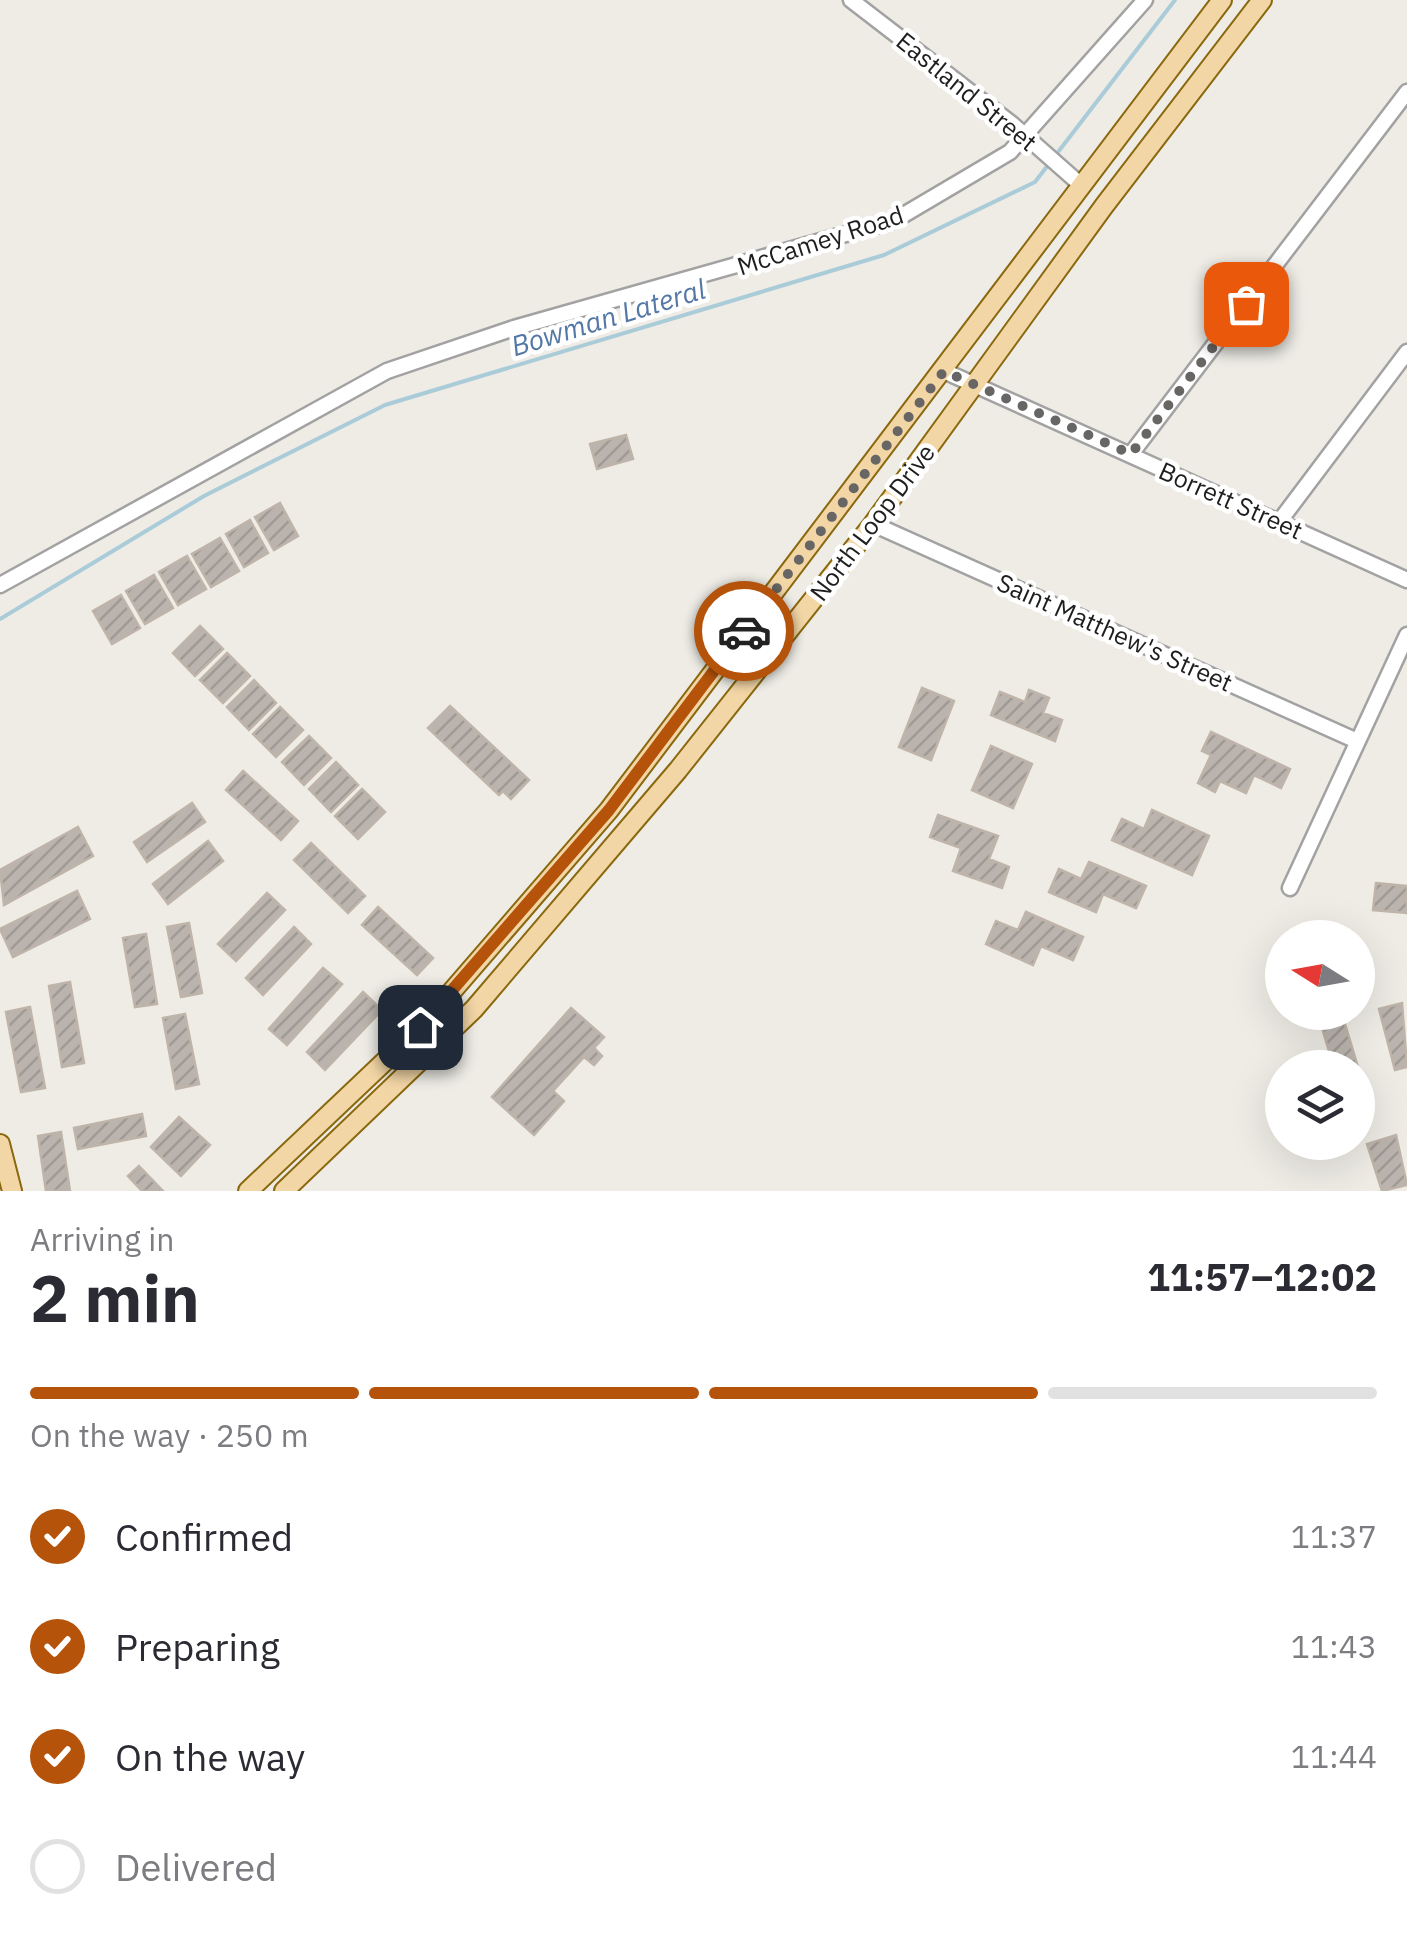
<!DOCTYPE html>
<html lang="en">
<head>
<meta charset="utf-8">
<style>
  :root { --surface:#fff; --page:#f7f7f7; --text:#2b2b33; --muted:#7c7c81; --line:#e1e1e2; --accent:#b45309 }
  body { margin:0; font-family:"IBM Plex Sans",sans-serif; background:var(--page); color:var(--text); height:100vh; display:flex; flex-direction:column; font-size:38px; white-space:nowrap }
  * { box-sizing:border-box; margin:0 }
  p { font-size:32px; color:var(--muted) }
  .icon { flex:none; width:55px; height:55px; fill:none; stroke:currentColor; stroke-width:2; stroke-linecap:round; stroke-linejoin:round }
  .map { position:relative; height:1191px; overflow:hidden }
  .details { display:flex; flex-direction:column; background:var(--surface); flex:1 }
  .details>* { flex:none }
  .needle { width:65px; rotate:281deg }
  .tools { position:absolute; left:1265px; top:920px; display:grid; gap:20px }
  .tools a { display:grid; place-items:center; width:110px; height:110px; border-radius:50%; background:var(--surface); box-shadow:0 10px 40px #0002; font-size:50px }
  .pin { position:absolute; display:grid; place-items:center; width:85px; height:85px; color:#fff; margin:-42px; border-radius:20px; box-shadow:0 5px 15px #0006 }
  .courier { position:absolute; display:grid; place-items:center; width:100px; height:100px; margin:-50px; border:8px solid #b45309; border-radius:50%; background:#fff; color:#222; box-shadow:0 2px 12px #0007 }
  .head em { font-style:normal; font-weight:700 }
  .head div { display:flex; flex-direction:column-reverse }
  .head { display:flex; align-items:center; justify-content:space-between; height:170px; padding:0 30px }
  h1 { font-size:65px; font-weight:700; line-height:75px }
  .bar { display:grid; grid-template-columns:repeat(4,1fr); gap:15px 10px; align-content:center; height:120px; padding:0 30px }
  .bar i { height:12px; border-radius:8px; background:var(--line) }
  .bar .on { background:var(--accent) }
  .bar p { grid-column:span 4 }
  ol { padding:0 30px; list-style:none }
  li { display:flex; align-items:center; gap:30px; height:110px }
  li p { margin-inline-start:auto }
  li .icon { padding:10px; border-radius:50%; background:var(--accent); color:#fff; stroke-width:4 }
  li:last-child { color:var(--muted) }
  li i { width:55px; height:55px; border:5px solid var(--line); border-radius:50% }
  .map>svg:first-child { display:block }
</style>
</head>
<body>
<div class="map">
<svg width="1407" height="1191" viewBox="0 0 1407 1191">
  <defs>
    <pattern id="building-hatch" width="6" height="6" patternUnits="userSpaceOnUse" patternTransform="scale(2.5)"><rect width="6" height="6" fill="#bbb4ae"/><path d="M-1 1l2-2M0 6l6-6M5 7l2-2" fill="none" stroke="#a09a95"/></pattern>
  </defs>
  <rect width="100%" height="100%" fill="#eeece5"/>
  <g fill="none" stroke-linecap="round" stroke-linejoin="round">
    <path stroke="#aacbd8" stroke-width="4" d="M0,619L204,496L385,405L884,255L1035,182L1175,0"/>
  </g>
  <path fill="url(#building-hatch)" stroke="#bfb4a9" stroke-width="2.5" d="M626,435L633,459L597,469L590,444Z
    M280,503L298,536L274,550L255,517Z
    M250,520L268,553L244,567L226,534Z
    M220,538L239,571L211,587L192,554Z
    M187,556L206,589L178,605L159,572Z
    M154,575L173,608L145,624L126,591Z
    M121,595L140,628L112,644L93,611Z
    M200,626L223,649L195,676L173,653Z
    M227,653L250,676L223,703L200,680Z
    M254,680L276,703L249,730L227,707Z
    M922,688L954,701L931,760L899,747Z
    M1029,690L1049,698L1043,713L1062,720L1055,741L991,715L1000,692L1025,702Z
    M450,706L529,780L511,799L503,791L499,795L428,728Z
    M280,707L303,730L276,757L253,734Z
    M1211,732L1290,769L1281,788L1254,775L1246,793L1220,781L1215,792L1198,783L1211,755L1202,751Z
    M309,736L331,758L304,785L282,762Z
    M991,746L1032,764L1013,808L972,790Z
    M336,762L358,785L331,812L309,789Z
    M243,771L298,821L281,840L226,790Z
    M362,789L385,812L358,839L335,816Z
    M192,803L205,822L147,862L134,842Z
    M1152,810L1209,836L1192,875L1112,840L1122,819L1144,829Z
    M938,815L998,836L989,859L1009,867L1002,888L953,871L961,848L930,837Z
    M78,827L93,856L4,905L0,870Z
    M208,841L223,861L168,904L153,884Z
    M311,843L365,896L348,913L294,860Z
    M1089,862L1146,886L1136,908L1103,894L1096,912L1049,892L1059,869L1081,879Z
    M1376,883L1407,886V913L1373,910Z
    M77,891L90,919L13,957L0,929Z
    M267,893L285,910L236,961L218,944Z
    M378,907L433,958L417,975L362,925Z
    M1026,912L1083,937L1073,960L1041,946L1033,965L986,944L996,921L1018,930Z
    M189,923L202,993L181,997L167,927Z
    M294,927L311,944L263,995L246,978Z
    M146,934L157,1004L135,1007L123,938Z
    M323,968L342,984L287,1045L269,1029Z
    M70,982L84,1063L62,1067L49,986Z
    M363,992L382,1010L325,1070L307,1052Z
    M1402,1003L1407,1067L1395,1070L1379,1009Z
    M30,1007L45,1088L21,1092L6,1012Z
    M571,1008L604,1037L594,1048L602,1056L594,1065L584,1057L553,1091L564,1101L534,1135L492,1097Z
    M185,1014L199,1084L176,1089L163,1018Z
    M1342,1014L1360,1074L1358,1075V1068H1334L1320,1021Z
    M142,1114L146,1136L78,1149L74,1128Z
    M179,1117L210,1145L181,1176L151,1147Z
    M61,1132L70,1191H46L38,1136Z
    M1396,1135L1407,1185L1382,1191L1367,1144Z
    M139,1166L163,1191H142L128,1176Z"/>
  <g fill="none" stroke-linecap="round" stroke-linejoin="round">
    <g stroke="#a2a2a2" stroke-width="19">
      <path id="minor" d="M851,0L1012,124L1081,185
        M944,371L1407,580
        M1131,454L1407,92
        M1279,522L1407,352
        M873,524L1357,741
        M0,585L387,371L514,328L895,220L1010,152L1145,0
        M1290,888L1407,635"/>
    </g>
    <g stroke="#8a680e" stroke-width="22">
      <path id="major" d="M0,1144L12,1191
        M248,1191L421,1027L609,810L1222,0
        M284,1191L474,1009L678,770L873,524L1104,206L1262,0"/>
    </g>
    <use href="#minor" stroke="#fff" stroke-width="14"/>
    <use href="#major" stroke="#f3d6a6" stroke-width="18"/>
  </g>
  <g fill="none" stroke-linecap="round" stroke-linejoin="round">
    <path stroke="#676664" stroke-width="10" stroke-dasharray="0 18" d="M744,631L944,371L1131,454L1246,304"/>
    <path stroke="#b45309" stroke-width="12" d="M420,1027L609,810L744,631"/>
  </g>
  <g text-anchor="middle" dominant-baseline="central" stroke-width="9" stroke-linejoin="round" paint-order="stroke">
    <g font-size="25" fill="#1e1e1e" stroke="#fff">
      <text transform="translate(967 91) rotate(39)">Eastland Street</text>
      <text transform="translate(820 240) rotate(-18)">McCamey Road</text>
      <text transform="translate(1231 500) rotate(24)">Borrett Street</text>
      <text transform="translate(872 522) rotate(-53)">North Loop Drive</text>
      <text transform="translate(1115 632) rotate(24)">Saint Matthew's Street</text>
    </g>
    <g font-size="28" font-style="italic" fill="#5478a5" stroke="#fff">
      <text transform="translate(608 317) rotate(-17)">Bowman Lateral</text>
    </g>
  </g>
</svg>
<div class="tools">
<a><svg class="needle" viewBox="-14 -14 28 28"><path d="M0-13l5 13h-10z" fill="#e53935"/><path d="M0 13l5-13h-10z" fill="#7c7c81"/></svg></a>
<a><svg class="icon" aria-label="layers" viewBox="0 0 24 24"><path d="M12 4l9 5-9 5-9-5zM3 14l9 5 9-5"/></svg></a>
</div>
<div class="pin" style="left:1246px;top:304px;background:#ea580c"><svg class="icon" aria-label="bag" viewBox="0 0 24 24"><path d="M5 8h14l-1 12H6zM9 8a3 3 0 0 1 6 0"/></svg></div>
<div class="pin" style="left:420px;top:1027px;background:#1f2937"><svg class="icon" aria-label="home" viewBox="0 0 24 24"><path d="M3 11l9-7 9 7M6 9v11h12V9"/></svg></div>
<div class="courier" style="left:744px;top:631px"><svg class="icon" aria-label="car" viewBox="0 0 24 24"><path d="M5 17H2v-5l4-1 3-4h7l3 4 3 1v5h-3M9 17h6M6 11h13"/><circle cx="7" cy="17" r="2"/><circle cx="17" cy="17" r="2"/></svg></div>
</div>
<section class="details">
<div class="head"><div><h1>2 min</h1><p>Arriving in</p></div><em>11:57–12:02</em></div>
<div class="bar"><i class="on"></i><i class="on"></i><i class="on"></i><i></i><p>On the way · 250 m</p></div>
<ol>
<li><svg class="icon" aria-label="check" viewBox="0 0 24 24"><path d="M5 12l5 5 9-10"/></svg>Confirmed<p>11:37</p></li>
<li><svg class="icon" aria-label="check" viewBox="0 0 24 24"><path d="M5 12l5 5 9-10"/></svg>Preparing<p>11:43</p></li>
<li><svg class="icon" aria-label="check" viewBox="0 0 24 24"><path d="M5 12l5 5 9-10"/></svg>On the way<p>11:44</p></li>
<li><i></i>Delivered</li>
</ol>
</section>
</body>
</html>
